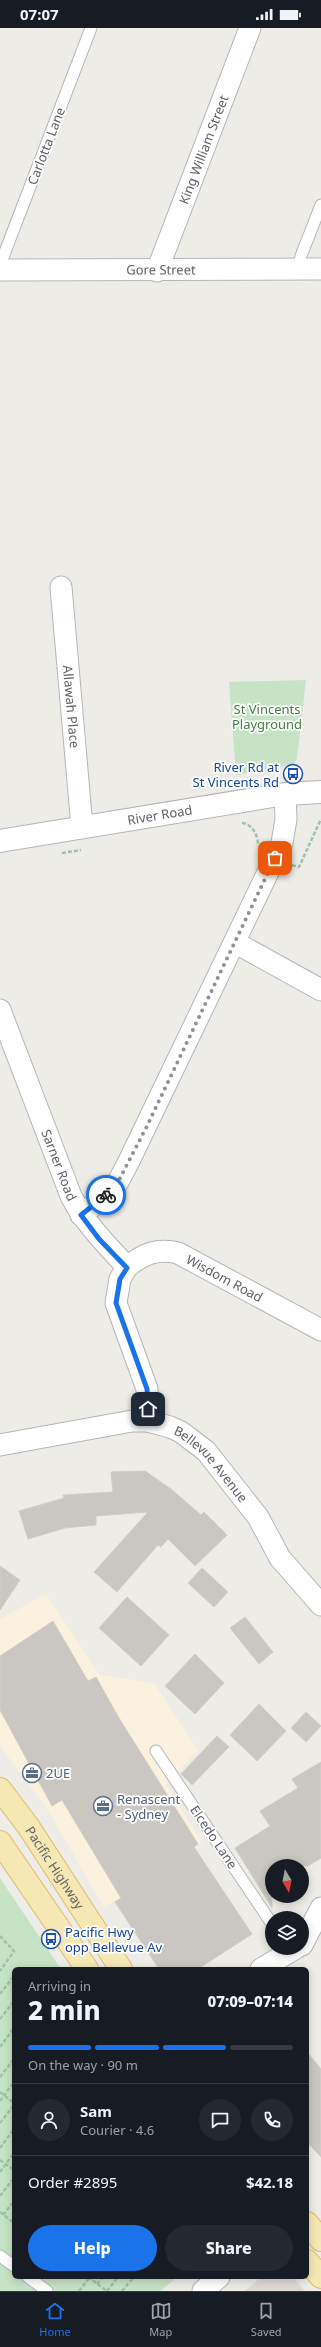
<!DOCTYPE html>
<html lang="en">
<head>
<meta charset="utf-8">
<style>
  :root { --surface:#171b24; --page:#242831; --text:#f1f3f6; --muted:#9ea1a6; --line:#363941; --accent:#1a73e8 }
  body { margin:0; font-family:"Noto Sans",sans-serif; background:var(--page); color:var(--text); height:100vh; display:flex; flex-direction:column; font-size:15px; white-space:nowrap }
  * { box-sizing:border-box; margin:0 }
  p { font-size:13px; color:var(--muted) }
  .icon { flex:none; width:22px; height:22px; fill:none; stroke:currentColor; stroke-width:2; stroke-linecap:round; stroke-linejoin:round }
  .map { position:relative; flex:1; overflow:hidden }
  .details { position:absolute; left:12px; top:1939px; width:297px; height:312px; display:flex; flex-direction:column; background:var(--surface); border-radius:6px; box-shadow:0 2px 10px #0003 }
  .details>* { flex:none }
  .needle { width:26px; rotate:170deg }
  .fabs { position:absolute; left:265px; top:1831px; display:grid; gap:8px }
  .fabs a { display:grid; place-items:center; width:44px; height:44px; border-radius:50%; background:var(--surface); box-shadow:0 2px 10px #0003; font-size:20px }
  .pin { position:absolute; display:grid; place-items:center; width:34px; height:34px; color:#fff; margin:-17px; border-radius:8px; box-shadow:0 2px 6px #0006 }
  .courier { position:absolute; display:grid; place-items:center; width:40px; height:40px; margin:-20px; border:3px solid #1a73e8; border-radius:50%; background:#fff; color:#222; box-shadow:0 1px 5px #0007 }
  .overview em { font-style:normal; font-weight:800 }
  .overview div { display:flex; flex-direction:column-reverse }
  .overview { display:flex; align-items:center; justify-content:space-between; height:68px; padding:0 16px }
  h1 { font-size:26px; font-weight:800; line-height:30px }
  .bar { display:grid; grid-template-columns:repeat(4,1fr); gap:6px 4px; align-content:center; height:48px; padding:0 16px }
  .bar i { height:5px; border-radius:3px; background:var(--line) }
  .bar .selected { background:var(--accent) }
  .bar p { grid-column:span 4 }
  .line { display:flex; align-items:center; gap:10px; padding:0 16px; border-top:1px solid var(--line) }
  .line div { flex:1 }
  .round { display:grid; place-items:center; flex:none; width:42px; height:42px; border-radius:21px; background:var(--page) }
  .cta { display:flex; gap:8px; margin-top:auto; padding:8px 16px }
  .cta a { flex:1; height:46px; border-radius:24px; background:var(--accent); color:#fff; font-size:16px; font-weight:800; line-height:46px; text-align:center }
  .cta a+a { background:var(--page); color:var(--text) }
  .status { display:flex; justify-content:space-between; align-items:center; height:28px; padding:0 20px; background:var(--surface); direction:ltr }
  .status svg { height:11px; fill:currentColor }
  .dock { display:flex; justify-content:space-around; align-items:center; height:56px; border-top:1px solid var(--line); background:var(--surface); font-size:11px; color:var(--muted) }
  .dock a { display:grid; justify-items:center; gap:2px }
  .dock .selected { color:var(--accent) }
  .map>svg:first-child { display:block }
</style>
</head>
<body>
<div class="status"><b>07:07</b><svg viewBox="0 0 49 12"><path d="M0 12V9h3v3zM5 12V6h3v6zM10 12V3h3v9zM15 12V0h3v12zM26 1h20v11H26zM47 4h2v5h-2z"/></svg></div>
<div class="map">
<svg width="321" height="2263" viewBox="0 0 321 2263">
  <rect width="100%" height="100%" fill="#eeece6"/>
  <path fill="#faf2df" d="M46,1566L99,1646L155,1656L198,1722L166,1757L202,1814L104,1880L48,1782L0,1718V1591Z"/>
  <path fill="#dedbd5" d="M261,2249H293L305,2263H245Z"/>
  <path fill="#c7e3c6" d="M306,652L297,731L292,737L236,747L229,654Z
    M0,1850L61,1941H14V2249H177L161,2263H0Z"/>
  <path fill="#cac7c3" stroke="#d2cec5" d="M145,1443L171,1461L201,1487L204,1484L227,1507L195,1538L168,1511L161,1519L158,1517L117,1564L94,1544L148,1484L96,1488V1497L65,1500L28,1511L19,1483L64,1470L63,1467L113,1464L111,1444Z
    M0,1538L20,1552L0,1582Z
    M202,1540L228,1564L214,1579L188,1555Z
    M127,1569L169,1607L141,1638L99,1600Z
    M245,1589L273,1624L259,1636L230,1600Z
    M53,1593L88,1653L96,1649L119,1690L198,1816L194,1819L252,1906L198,1941H159L115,1874L121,1870L62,1772L52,1778L0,1682V1628Z
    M195,1626L224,1655L195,1686L165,1658Z
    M259,1676L286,1703L257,1733L230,1707Z
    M306,1684L321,1698L306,1714L291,1700Z
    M217,1708L229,1719L192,1757L181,1746Z
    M321,1734V1830L308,1838H272V1880L235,1820L270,1798L260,1783L298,1760L292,1751Z
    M307,2024L321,2041V2129L307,2114Z"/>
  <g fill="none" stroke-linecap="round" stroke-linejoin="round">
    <g stroke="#b3b6b9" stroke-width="13">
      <path id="service" d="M0,237L91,0
        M299,241L301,228L321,177
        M156,1723L272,1896
        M0,2228L14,2238
        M28,2249L47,2263"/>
    </g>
    <g stroke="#b3b6b9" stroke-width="23">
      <g id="minor">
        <path id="s1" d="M0,242L321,241"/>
        <path id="s2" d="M157,243L250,0"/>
        <path id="s3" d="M61,559L82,799"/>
        <path d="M236,915L321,962"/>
        <path id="s4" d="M0,982L71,1168C86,1197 106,1216 127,1239L120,1251L116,1275L147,1361L148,1393"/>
        <path d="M81,1187L103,1170L118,1154L129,1133L282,815L286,791L285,766"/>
        <path id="s5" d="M127,1239C143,1226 157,1220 178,1225L321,1302"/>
        <path id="s6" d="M0,1417L132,1393H148L170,1399L181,1404L206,1423L258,1489L280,1530L321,1577"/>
        <path d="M302,1917L321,1880"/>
        <path d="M261,1941L296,1920"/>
        <path d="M203,2263L219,2249"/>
      </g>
    </g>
    <g stroke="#b2b5b9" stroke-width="24">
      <g id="secondary">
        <path id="s7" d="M0,813L285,766L321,764"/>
      </g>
    </g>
    <g stroke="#e1ba6d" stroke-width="24">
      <g id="primary">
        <path id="s8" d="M0,1761L28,1798L121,1941"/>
        <path d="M0,1814L87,1941"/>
        <path d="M307,2195L321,2212"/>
        <path d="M307,2233L321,2249"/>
      </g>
    </g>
    <path stroke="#a0c3a8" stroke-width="2.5" stroke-dasharray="4 2" stroke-linecap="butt" d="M242,795C253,796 258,808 258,817
      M62,825L81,822
      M292,837L299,839L321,791
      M0,1908L14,1923L0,1943
      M0,1966L14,1948
      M0,1991L14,1973
      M0,2019L14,2000
      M0,2049L14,2031
      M0,2064L14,2075
      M0,2073L14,2054
      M0,2095L14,2077
      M0,2120L14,2101
      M0,2132L14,2142
      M0,2144L14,2125
      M0,2168L14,2150
      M0,2184L14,2195
      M3,2187L14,2173
      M88,2249L107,2263
      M97,2256L103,2249
      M79,2263L90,2249
      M107,2263L118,2249
      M122,2263L134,2249"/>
    <use href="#service" stroke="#fff" stroke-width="11"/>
    <use href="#minor" stroke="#fff" stroke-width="21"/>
    <use href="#secondary" stroke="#fff" stroke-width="22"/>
    <use href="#primary" stroke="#f6e8b4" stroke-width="22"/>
  </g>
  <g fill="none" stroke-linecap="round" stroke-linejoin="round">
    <path stroke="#909292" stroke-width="4" stroke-dasharray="0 7.2" d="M106,1167L118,1154L146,1100L275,830"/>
    <path stroke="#1a73e8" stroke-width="5" d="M106,1167L81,1187L99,1211L127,1240L120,1251L116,1275L147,1361L148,1381"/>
  </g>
  <defs>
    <g id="bus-ring" transform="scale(1)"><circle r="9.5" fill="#fff" stroke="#1a4fb4" stroke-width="1.5"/><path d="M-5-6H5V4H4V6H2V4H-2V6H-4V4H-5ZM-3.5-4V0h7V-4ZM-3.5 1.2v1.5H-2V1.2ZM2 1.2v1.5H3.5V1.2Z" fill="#1a4fb4"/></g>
    <g id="office-ring" transform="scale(1)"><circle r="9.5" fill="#fff" stroke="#5c6f8a" stroke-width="1.5"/><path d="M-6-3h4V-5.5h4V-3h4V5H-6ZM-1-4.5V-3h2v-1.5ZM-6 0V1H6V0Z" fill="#5c6f8a"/></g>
  </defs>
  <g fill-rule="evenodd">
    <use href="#bus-ring" x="293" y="746"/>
    <use href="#office-ring" x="32" y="1745"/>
    <use href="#office-ring" x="103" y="1778"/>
    <use href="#bus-ring" x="51" y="1911"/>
  </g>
  <g text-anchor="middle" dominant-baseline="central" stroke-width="3.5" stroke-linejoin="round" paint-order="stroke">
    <g font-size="13" fill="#5e6165" stroke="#fff">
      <text transform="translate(46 118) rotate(-69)">Carlotta Lane</text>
      <text stroke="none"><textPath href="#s2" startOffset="130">King William Street</textPath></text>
      <text stroke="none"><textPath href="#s1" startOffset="161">Gore Street</textPath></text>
      <text stroke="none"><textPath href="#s3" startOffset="120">Allawah Place</textPath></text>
      <text stroke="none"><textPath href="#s7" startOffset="162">River Road</textPath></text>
      <text stroke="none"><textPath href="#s4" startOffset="166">Sarner Road</textPath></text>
      <text stroke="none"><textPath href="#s5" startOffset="108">Wisdom Road</textPath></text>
      <text stroke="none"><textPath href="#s6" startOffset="229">Bellevue Avenue</textPath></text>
      <text transform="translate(214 1809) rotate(56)">Elcedo Lane</text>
      <text stroke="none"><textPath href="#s8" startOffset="96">Pacific Highway</textPath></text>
    </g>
    <g font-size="13" fill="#408140" stroke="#fff">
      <text x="267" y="681">St Vincents<tspan x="267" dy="15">Playground</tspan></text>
    </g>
    <g font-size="13" fill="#164399" stroke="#fff" text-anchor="end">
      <text x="279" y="739">River Rd at<tspan x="279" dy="15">St Vincents Rd</tspan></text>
      <text x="65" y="1904" text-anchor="start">Pacific Hwy<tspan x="65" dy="15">opp Bellevue Av</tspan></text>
    </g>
    <g font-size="13" fill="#4e5e75" stroke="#fff" text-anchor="start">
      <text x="46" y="1745">2UE</text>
      <text x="117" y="1771">Renascent<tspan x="117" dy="15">- Sydney</tspan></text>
    </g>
  </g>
</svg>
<div class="fabs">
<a><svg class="needle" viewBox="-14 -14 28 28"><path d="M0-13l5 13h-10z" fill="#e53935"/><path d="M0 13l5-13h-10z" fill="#9ea1a6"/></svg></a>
<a><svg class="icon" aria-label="layers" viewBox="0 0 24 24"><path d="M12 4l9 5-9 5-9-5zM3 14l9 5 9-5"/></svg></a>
</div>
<div class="pin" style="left:275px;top:830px;background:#ea580c"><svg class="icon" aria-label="bag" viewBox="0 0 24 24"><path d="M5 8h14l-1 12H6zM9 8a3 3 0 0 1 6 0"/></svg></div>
<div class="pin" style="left:148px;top:1381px;background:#1f2937"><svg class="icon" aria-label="home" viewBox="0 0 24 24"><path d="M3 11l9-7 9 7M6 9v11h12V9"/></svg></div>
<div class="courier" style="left:106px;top:1167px"><svg class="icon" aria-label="bike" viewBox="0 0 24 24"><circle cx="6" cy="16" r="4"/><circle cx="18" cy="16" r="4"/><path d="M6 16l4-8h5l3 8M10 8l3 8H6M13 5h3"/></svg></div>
<section class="details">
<div class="overview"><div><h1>2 min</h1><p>Arriving in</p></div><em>07:09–07:14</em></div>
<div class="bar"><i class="selected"></i><i class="selected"></i><i class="selected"></i><i></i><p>On the way · 90 m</p></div>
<div class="line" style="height:72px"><a class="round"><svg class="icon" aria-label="person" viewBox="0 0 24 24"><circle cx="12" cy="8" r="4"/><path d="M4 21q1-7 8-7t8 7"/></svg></a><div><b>Sam</b><p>Courier · 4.6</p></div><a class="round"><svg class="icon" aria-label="chat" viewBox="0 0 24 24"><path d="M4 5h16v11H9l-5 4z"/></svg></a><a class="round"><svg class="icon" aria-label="phone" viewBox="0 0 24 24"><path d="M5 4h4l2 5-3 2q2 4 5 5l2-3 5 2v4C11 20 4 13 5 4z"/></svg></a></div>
<div class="line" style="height:52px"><div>Order #2895</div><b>$42.18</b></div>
<div class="cta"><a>Help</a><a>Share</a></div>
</section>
</div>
<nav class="dock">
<a class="selected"><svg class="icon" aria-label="home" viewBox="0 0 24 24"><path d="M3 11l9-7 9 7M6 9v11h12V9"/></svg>Home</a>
<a><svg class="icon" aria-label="map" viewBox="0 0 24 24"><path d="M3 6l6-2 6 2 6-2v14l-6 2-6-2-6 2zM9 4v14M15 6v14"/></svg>Map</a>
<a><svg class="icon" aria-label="saved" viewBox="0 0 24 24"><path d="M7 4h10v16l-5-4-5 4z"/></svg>Saved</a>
</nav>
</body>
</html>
